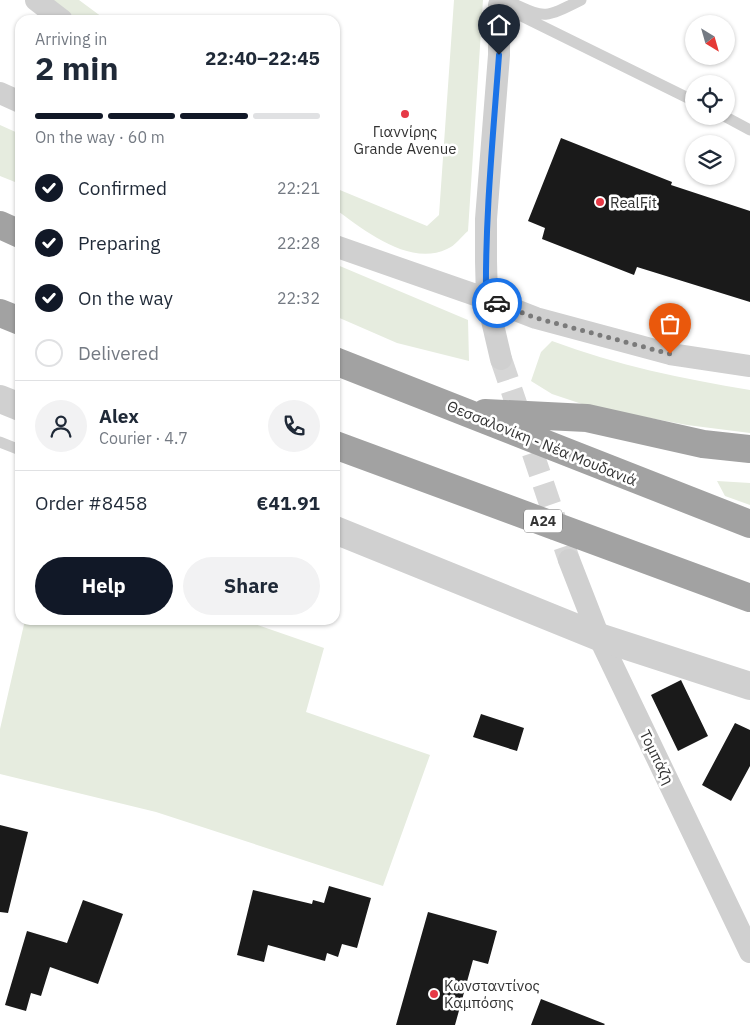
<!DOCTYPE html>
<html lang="en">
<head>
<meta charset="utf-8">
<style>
  :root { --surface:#fff; --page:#f2f2f3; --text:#1f2937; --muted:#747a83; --line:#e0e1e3; --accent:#111827 }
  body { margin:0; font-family:"IBM Plex Sans",sans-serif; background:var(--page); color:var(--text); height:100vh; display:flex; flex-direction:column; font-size:19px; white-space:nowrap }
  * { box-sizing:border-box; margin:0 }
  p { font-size:16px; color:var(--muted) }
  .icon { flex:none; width:28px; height:28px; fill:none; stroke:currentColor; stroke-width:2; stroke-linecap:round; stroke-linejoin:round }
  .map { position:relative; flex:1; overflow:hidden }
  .side { position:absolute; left:15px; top:15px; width:325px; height:610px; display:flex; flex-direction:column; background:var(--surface); border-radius:15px; box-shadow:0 1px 4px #0004 }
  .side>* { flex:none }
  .needle { width:32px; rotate:143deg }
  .fabs { position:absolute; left:685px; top:15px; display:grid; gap:10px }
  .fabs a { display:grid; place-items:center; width:50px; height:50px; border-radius:50%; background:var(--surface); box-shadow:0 1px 4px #0004; font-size:25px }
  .pin { position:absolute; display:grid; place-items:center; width:42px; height:42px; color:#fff; margin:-51px -21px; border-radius:50% 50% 50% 0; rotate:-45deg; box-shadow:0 0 5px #0007 }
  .pin .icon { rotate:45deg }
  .courier { position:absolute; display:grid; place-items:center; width:50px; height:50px; margin:-25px; border:4px solid #1a73e8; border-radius:50%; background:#fff; color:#222; box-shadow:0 1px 6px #0007 }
  .headline em { font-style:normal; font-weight:700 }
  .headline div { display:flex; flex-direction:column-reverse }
  .headline { display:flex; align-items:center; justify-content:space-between; height:85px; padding:0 20px }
  h1 { font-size:32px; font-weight:700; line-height:38px }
  .bar { display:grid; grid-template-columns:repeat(4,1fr); gap:8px 5px; align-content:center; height:60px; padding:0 20px }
  .bar i { height:6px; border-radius:4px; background:var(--line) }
  .bar .current { background:var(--accent) }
  .bar p { grid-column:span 4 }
  .line { display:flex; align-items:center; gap:12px; padding:0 20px; border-top:1px solid var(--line) }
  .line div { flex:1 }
  .round { display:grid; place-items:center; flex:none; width:52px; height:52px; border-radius:26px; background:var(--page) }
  ol { padding:0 20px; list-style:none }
  li { display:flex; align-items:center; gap:15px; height:55px }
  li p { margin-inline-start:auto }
  li .icon { padding:5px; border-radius:50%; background:var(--accent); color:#fff; stroke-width:4 }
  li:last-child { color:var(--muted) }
  li i { width:28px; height:28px; border:2px solid var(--line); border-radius:50% }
  .button { display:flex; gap:10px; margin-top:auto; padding:10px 20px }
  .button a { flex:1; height:58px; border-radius:30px; background:var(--accent); color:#fff; font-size:20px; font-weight:700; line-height:58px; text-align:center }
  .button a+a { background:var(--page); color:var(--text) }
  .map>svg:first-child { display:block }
</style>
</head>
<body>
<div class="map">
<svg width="750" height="1025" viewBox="0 0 750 1025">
  <rect width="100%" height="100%" fill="#fff"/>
  <path fill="#e6ecdf" d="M52,0H79L106,20H79Z
    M454,0H483L468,231C462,236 455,246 447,249C409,267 364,230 335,209V188L427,226L439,215Z
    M0,125L20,134V184L0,176Z
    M335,264L468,320L469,361L397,343L335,316Z
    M552,341C616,365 683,379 750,390V433L687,425L591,407L552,394L531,381L541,352Z
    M717,481L750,483V505L725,496Z
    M25,620H243L324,648L306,712L430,755L383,886L156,812L0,774V729Z"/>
  <path fill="#1a1a1a" d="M561,138L672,182L671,185L750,211V302L637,267L634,275L542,239L545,228L528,221Z
    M681,680L708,736L678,751L651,695Z
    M481,714L524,728L517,751L473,737Z
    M735,723L750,730V766L731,801L702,785Z
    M0,825L28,832L8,913L0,912Z
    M329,886L371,898L357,948L342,944L338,957L327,953L325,961L268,945L264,962L237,955L253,890L312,904L313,900L324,903Z
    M83,900L123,914L98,984L50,967L41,996L31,993L26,1011L5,1005L27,931L67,943Z
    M428,912L497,931L488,964L473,960L455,1025H396Z
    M541,999L605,1024L604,1025H531Z"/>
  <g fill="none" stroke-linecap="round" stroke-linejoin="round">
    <path stroke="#d6d6d6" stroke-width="22" stroke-dasharray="22 11" stroke-linecap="butt" d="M501,359L569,560"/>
    <path stroke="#d0d0d0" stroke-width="11" d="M505,0C546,18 541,20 581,0
      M499,5L694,101
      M724,116L750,130
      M0,442L20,450"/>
    <path stroke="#d0d0d0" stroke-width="22" d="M36,0L62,20
      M501,0L499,5V55L486,219V261L487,299L501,359
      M0,93L20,102
      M335,246L487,299L536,318L670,354L750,366
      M569,560L599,637L750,952"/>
    <path stroke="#d0d0d0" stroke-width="28" d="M0,399L20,407
      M335,530L599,637L750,686"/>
    <path stroke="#a2a2a2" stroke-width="28" d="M0,225L20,234
      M0,313L20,321
      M335,361L750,524
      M485,413L587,418L703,444L750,449
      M335,445L750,598"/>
  </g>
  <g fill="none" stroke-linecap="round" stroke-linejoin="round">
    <path stroke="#7a7a7a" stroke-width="5" stroke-dasharray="0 9" d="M497,303L536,318L670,354"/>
    <path stroke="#1a73e8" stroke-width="6" d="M497,303L486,299C485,217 493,137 499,55"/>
  </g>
  <g fill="#e63946" stroke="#fff" stroke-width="2">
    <circle cx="405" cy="114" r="5"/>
    <circle cx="600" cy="202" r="5"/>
    <circle cx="434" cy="994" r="5"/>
  </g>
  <g text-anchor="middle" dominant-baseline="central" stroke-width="5" stroke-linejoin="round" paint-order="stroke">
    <rect fill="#fff" stroke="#707070" stroke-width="1" x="524" y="509.5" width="38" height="23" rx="4"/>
    <g font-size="14" font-weight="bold" fill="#333">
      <text x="543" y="521">Α24</text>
    </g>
    <g font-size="15" fill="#333" stroke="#fff" text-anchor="start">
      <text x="405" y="131" text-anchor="middle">Γιαννίρης<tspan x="405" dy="17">Grande Avenue</tspan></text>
      <text x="610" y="202">RealFit</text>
      <text x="444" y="985">Κωνσταντίνος<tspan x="444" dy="17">Καμπόσης</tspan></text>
    </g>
    <g font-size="15" fill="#333" stroke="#fff">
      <text transform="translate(542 443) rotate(22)">Θεσσαλονίκη - Νέα Μουδανιά</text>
      <text transform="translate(657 757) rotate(64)">Τομπάζη</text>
    </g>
  </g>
</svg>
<div class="fabs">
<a><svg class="needle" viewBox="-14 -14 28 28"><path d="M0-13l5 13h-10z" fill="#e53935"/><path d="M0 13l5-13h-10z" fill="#747a83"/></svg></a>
<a><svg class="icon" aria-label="locate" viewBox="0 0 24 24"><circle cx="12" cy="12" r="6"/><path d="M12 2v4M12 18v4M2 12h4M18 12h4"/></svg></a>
<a><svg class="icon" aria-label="layers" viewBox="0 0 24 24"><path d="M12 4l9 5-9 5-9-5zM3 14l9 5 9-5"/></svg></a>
</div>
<div class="pin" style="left:670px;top:354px;background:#ea580c"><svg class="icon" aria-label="bag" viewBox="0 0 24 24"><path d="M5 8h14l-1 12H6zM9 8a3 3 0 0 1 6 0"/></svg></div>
<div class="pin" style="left:499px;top:55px;background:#1f2937"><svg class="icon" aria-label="home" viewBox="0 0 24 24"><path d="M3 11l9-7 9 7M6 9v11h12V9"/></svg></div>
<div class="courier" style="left:497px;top:303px"><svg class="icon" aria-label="car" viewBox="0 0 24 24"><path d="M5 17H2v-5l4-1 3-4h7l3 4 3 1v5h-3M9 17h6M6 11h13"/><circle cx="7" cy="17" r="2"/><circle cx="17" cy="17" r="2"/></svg></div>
<section class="side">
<div class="headline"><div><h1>2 min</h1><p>Arriving in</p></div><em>22:40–22:45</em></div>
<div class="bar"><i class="current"></i><i class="current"></i><i class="current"></i><i></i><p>On the way · 60 m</p></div>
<ol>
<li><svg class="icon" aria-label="check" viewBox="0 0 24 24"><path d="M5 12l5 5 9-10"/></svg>Confirmed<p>22:21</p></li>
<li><svg class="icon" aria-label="check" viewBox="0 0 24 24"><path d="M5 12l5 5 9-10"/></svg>Preparing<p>22:28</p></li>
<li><svg class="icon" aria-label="check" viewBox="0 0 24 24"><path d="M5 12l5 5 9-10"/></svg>On the way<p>22:32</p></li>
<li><i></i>Delivered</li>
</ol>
<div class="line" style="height:90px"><a class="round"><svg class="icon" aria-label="person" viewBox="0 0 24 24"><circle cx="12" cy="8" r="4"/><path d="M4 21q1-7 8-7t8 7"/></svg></a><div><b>Alex</b><p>Courier · 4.7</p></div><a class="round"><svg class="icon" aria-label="phone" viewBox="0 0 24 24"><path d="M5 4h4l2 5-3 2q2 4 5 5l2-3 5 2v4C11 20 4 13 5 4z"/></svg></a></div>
<div class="line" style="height:65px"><div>Order #8458</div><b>€41.91</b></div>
<div class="button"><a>Help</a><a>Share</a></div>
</section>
</div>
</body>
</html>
